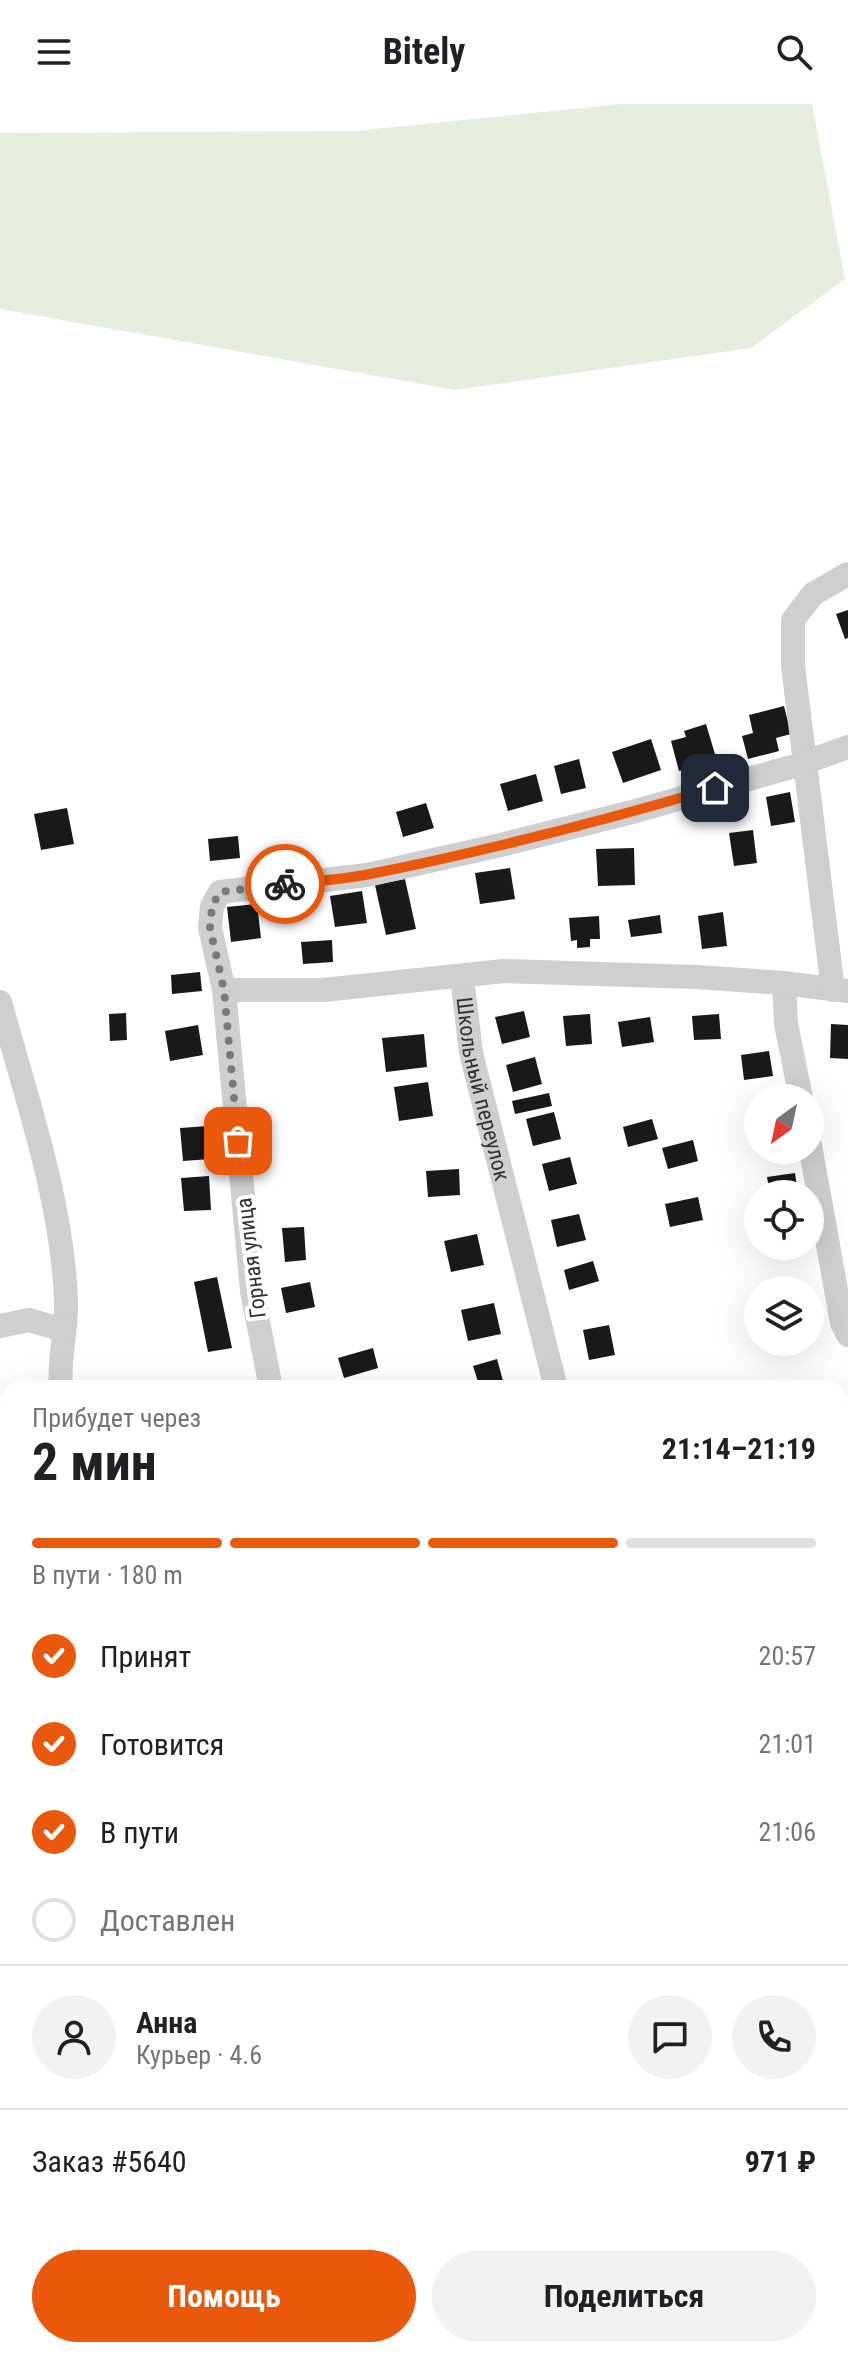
<!DOCTYPE html>
<html lang="ru">
<head>
<meta charset="utf-8">
<style>
  :root { --surface:#fff; --page:#f2f2f2; --text:#202124; --muted:#757577; --line:#e0e0e0; --accent:#ea580c }
  body { margin:0; font-family:"Roboto Condensed",sans-serif; background:var(--page); color:var(--text); height:100vh; display:flex; flex-direction:column; font-size:30px; white-space:nowrap }
  * { box-sizing:border-box; margin:0 }
  p { font-size:26px; color:var(--muted) }
  .icon { flex:none; width:44px; height:44px; fill:none; stroke:currentColor; stroke-width:2; stroke-linecap:round; stroke-linejoin:round }
  .map { position:relative; flex:1; overflow:hidden }
  .drawer { position:absolute; left:0px; top:1276px; width:848px; height:978px; display:flex; flex-direction:column; background:var(--surface); border-radius:24px 24px 0 0; box-shadow:0 8px 32px #0002 }
  .drawer>* { flex:none }
  .needle { width:52px; rotate:213deg }
  .tools { position:absolute; left:744px; top:980px; display:grid; gap:16px }
  .tools a { display:grid; place-items:center; width:80px; height:80px; border-radius:50%; background:var(--surface); box-shadow:0 8px 32px #0002; font-size:40px }
  .pin { position:absolute; display:grid; place-items:center; width:68px; height:68px; color:#fff; margin:-34px; border-radius:16px; box-shadow:0 4px 12px #0006 }
  .courier { position:absolute; display:grid; place-items:center; width:80px; height:80px; margin:-40px; border:6px solid #ea580c; border-radius:50%; background:#fff; color:#222; box-shadow:0 2px 10px #0007 }
  .overview em { font-style:normal; font-weight:700 }
  .overview div { display:flex; flex-direction:column-reverse }
  .overview { display:flex; align-items:center; justify-content:space-between; height:136px; padding:0 32px }
  h1 { font-size:52px; font-weight:700; line-height:60px }
  .bar { display:grid; grid-template-columns:repeat(4,1fr); gap:12px 8px; align-content:center; height:96px; padding:0 32px }
  .bar i { height:10px; border-radius:6px; background:var(--line) }
  .bar .on { background:var(--accent) }
  .bar p { grid-column:span 4 }
  .line { display:flex; align-items:center; gap:20px; padding:0 32px; border-top:2px solid var(--line) }
  .line div { flex:1 }
  .round { display:grid; place-items:center; flex:none; width:84px; height:84px; border-radius:42px; background:var(--page) }
  ol { padding:0 32px; list-style:none }
  li { display:flex; align-items:center; gap:24px; height:88px }
  li p { margin-inline-start:auto }
  li .icon { padding:8px; border-radius:50%; background:var(--accent); color:#fff; stroke-width:4 }
  li:last-child { color:var(--muted) }
  li i { width:44px; height:44px; border:4px solid var(--line); border-radius:50% }
  .button { display:flex; gap:16px; margin-top:auto; padding:16px 32px }
  .button a { flex:1; height:92px; border-radius:48px; background:var(--accent); color:#fff; font-size:32px; font-weight:700; line-height:92px; text-align:center }
  .button a+a { background:var(--page); color:var(--text) }
  header { display:flex; justify-content:space-between; align-items:center; height:104px; padding:0 32px; background:var(--surface); font-size:36px; font-weight:700 }
  .map>svg:first-child { display:block }
</style>
</head>
<body>
<header><svg class="icon" aria-label="menu" viewBox="0 0 24 24"><path d="M4 6h16M4 12h16M4 18h16"/></svg>Bitely<svg class="icon" aria-label="search" viewBox="0 0 24 24"><circle cx="10" cy="10" r="6"/><path d="M15 15l6 6"/></svg></header>
<div class="map">
<svg width="848" height="2253" viewBox="0 0 848 2253">
  <rect width="100%" height="100%" fill="#fff"/>
  <path fill="#e6efdf" d="M622,0H812L845,175L751,244L455,286L0,205V29L356,27Z"/>
  <path fill="#191919" d="M848,506V534L845,535L836,510Z
    M784,602L791,630L776,634L779,647L748,655L742,632L753,629L749,611Z
    M706,620L717,657L679,667L671,637L686,633L684,627Z
    M651,635L661,666L623,679L612,648Z
    M579,655L586,684L561,690L554,662Z
    M536,670L543,697L508,707L500,680Z
    M790,688L795,718L771,722L766,693Z
    M426,699L434,724L403,733L396,708Z
    M67,704L74,740L41,746L34,710Z
    M753,726L757,759L734,762L729,729Z
    M238,732L240,754L210,757L208,735Z
    M634,744L635,781L598,782L596,745Z
    M510,764L515,795L480,800L475,769Z
    M405,775L416,825L386,831L375,781Z
    M362,787L367,819L335,823L330,792Z
    M257,800L261,834L231,838L227,803Z
    M723,808L727,842L702,845L698,812Z
    M660,811L662,829L631,833L628,816Z
    M599,812L600,835H590V843L577,844V836L571,837L569,814Z
    M332,836L333,858L303,860L301,838Z
    M200,868L202,887L172,890L171,871Z
    M524,907L530,933L502,940L495,913Z
    M126,909L127,936L110,937L109,910Z
    M590,910L592,940L566,942L563,912Z
    M719,910L721,935L694,936L692,912Z
    M650,913L654,938L622,943L618,918Z
    M831,920L848,921V955L830,954Z
    M198,921L203,951L170,957L165,927Z
    M424,930L427,963L386,968L382,934Z
    M769,947L773,972L744,976L741,951Z
    M535,953L542,980L513,988L506,961Z
    M428,978L433,1012L399,1017L394,983Z
    M549,989L552,1002L515,1010L512,997Z
    M758,1000V1039L754,1040L751,1001Z
    M554,1008L561,1035L533,1042L526,1015Z
    M652,1015L658,1035L628,1043L623,1023Z
    M208,1022L210,1055L183,1057L180,1024Z
    M693,1036L698,1057L668,1065L662,1044Z
    M570,1053L577,1080L549,1087L542,1060Z
    M459,1065L460,1091L428,1093L426,1067Z
    M795,1069L798,1090H770L767,1073Z
    M209,1072L211,1106L184,1107L181,1074Z
    M698,1093L703,1116L670,1123L665,1100Z
    M579,1110L586,1136L557,1143L551,1116Z
    M304,1123L306,1156L285,1158L282,1124Z
    M477,1130L484,1161L451,1168L444,1137Z
    M593,1157L599,1177L569,1186L564,1166Z
    M217,1173L232,1244L208,1248L194,1178Z
    M310,1178L315,1203L286,1209L281,1184Z
    M494,1199L501,1230L468,1237L461,1206Z
    M609,1221L615,1251L589,1256L583,1226Z
    M373,1244L378,1264L344,1274L338,1254Z
    M497,1255L505,1284H480L473,1262Z
    M0,1325H5L8,1350L0,1351Z
    M8,1396V1426L0,1428V1397Z
    M842,2120L848,2130V2154L840,2158V2121Z
    M583,2246H606L610,2253H587Z
    M796,2246H815L818,2253H789L788,2250Z"/>
  <g fill="none" stroke-linecap="round" stroke-linejoin="round">
    <g stroke="#cfcfcf" stroke-width="24">
      <path id="s1" d="M462,873L471,949L556,1284"/>
      <path d="M784,879L786,920L801,994"/>
      <path d="M224,886H323L504,867L696,873L784,879L848,887"/>
      <path d="M833,886L793,562V516L813,490L848,470"/>
      <path d="M0,898C26,993 63,1099 66,1198C67,1227 58,1255 61,1284"/>
      <path d="M810,1041L842,1219L848,1231"/>
      <path d="M0,1222L29,1216L63,1226"/>
      <path d="M271,1284L252,1187L224,886L210,824L212,802L220,788L367,771L505,740L636,707L795,662L848,643"/>
      <path d="M840,1627L848,1624"/>
      <path d="M840,2056L848,2073"/>
      <path d="M0,2160L8,2162"/>
      <path d="M840,2190L848,2187"/>
      <path d="M263,2246L266,2253"/>
      <path d="M708,2253L722,2246"/>
    </g>
  </g>
  <g fill="none" stroke-linecap="round" stroke-linejoin="round">
    <path stroke="#7a7a7a" stroke-width="8" stroke-dasharray="0 14.4" d="M238,1037L224,886L210,824L212,802L220,788L285,780"/>
    <path stroke="#ea580c" stroke-width="10" d="M285,780C313,777 342,776 370,770C486,747 602,717 715,684"/>
  </g>
  <g text-anchor="middle" dominant-baseline="central" stroke-width="8" stroke-linejoin="round" paint-order="stroke">
    <g font-size="22" fill="#323232" stroke="#fff">
      <text stroke="none"><textPath href="#s1" startOffset="114">Школьный переулок</textPath></text>
      <text transform="translate(251 1154) rotate(-97)">Горная улица</text>
    </g>
  </g>
</svg>
<div class="tools">
<a><svg class="needle" viewBox="-14 -14 28 28"><path d="M0-13l5 13h-10z" fill="#e53935"/><path d="M0 13l5-13h-10z" fill="#757577"/></svg></a>
<a><svg class="icon" aria-label="locate" viewBox="0 0 24 24"><circle cx="12" cy="12" r="6"/><path d="M12 2v4M12 18v4M2 12h4M18 12h4"/></svg></a>
<a><svg class="icon" aria-label="layers" viewBox="0 0 24 24"><path d="M12 4l9 5-9 5-9-5zM3 14l9 5 9-5"/></svg></a>
</div>
<div class="pin" style="left:238px;top:1037px;background:#ea580c"><svg class="icon" aria-label="bag" viewBox="0 0 24 24"><path d="M5 8h14l-1 12H6zM9 8a3 3 0 0 1 6 0"/></svg></div>
<div class="pin" style="left:715px;top:684px;background:#1f2937"><svg class="icon" aria-label="home" viewBox="0 0 24 24"><path d="M3 11l9-7 9 7M6 9v11h12V9"/></svg></div>
<div class="courier" style="left:285px;top:780px"><svg class="icon" aria-label="bike" viewBox="0 0 24 24"><circle cx="6" cy="16" r="4"/><circle cx="18" cy="16" r="4"/><path d="M6 16l4-8h5l3 8M10 8l3 8H6M13 5h3"/></svg></div>
<section class="drawer">
<div class="overview"><div><h1>2 мин</h1><p>Прибудет через</p></div><em>21:14–21:19</em></div>
<div class="bar"><i class="on"></i><i class="on"></i><i class="on"></i><i></i><p>В пути · 180 m</p></div>
<ol>
<li><svg class="icon" aria-label="check" viewBox="0 0 24 24"><path d="M5 12l5 5 9-10"/></svg>Принят<p>20:57</p></li>
<li><svg class="icon" aria-label="check" viewBox="0 0 24 24"><path d="M5 12l5 5 9-10"/></svg>Готовится<p>21:01</p></li>
<li><svg class="icon" aria-label="check" viewBox="0 0 24 24"><path d="M5 12l5 5 9-10"/></svg>В пути<p>21:06</p></li>
<li><i></i>Доставлен</li>
</ol>
<div class="line" style="height:144px"><a class="round"><svg class="icon" aria-label="person" viewBox="0 0 24 24"><circle cx="12" cy="8" r="4"/><path d="M4 21q1-7 8-7t8 7"/></svg></a><div><b>Анна</b><p>Курьер · 4.6</p></div><a class="round"><svg class="icon" aria-label="chat" viewBox="0 0 24 24"><path d="M4 5h16v11H9l-5 4z"/></svg></a><a class="round"><svg class="icon" aria-label="phone" viewBox="0 0 24 24"><path d="M5 4h4l2 5-3 2q2 4 5 5l2-3 5 2v4C11 20 4 13 5 4z"/></svg></a></div>
<div class="line" style="height:104px"><div>Заказ #5640</div><b>971 ₽</b></div>
<div class="button"><a>Помощь</a><a>Поделиться</a></div>
</section>
</div>
</body>
</html>
